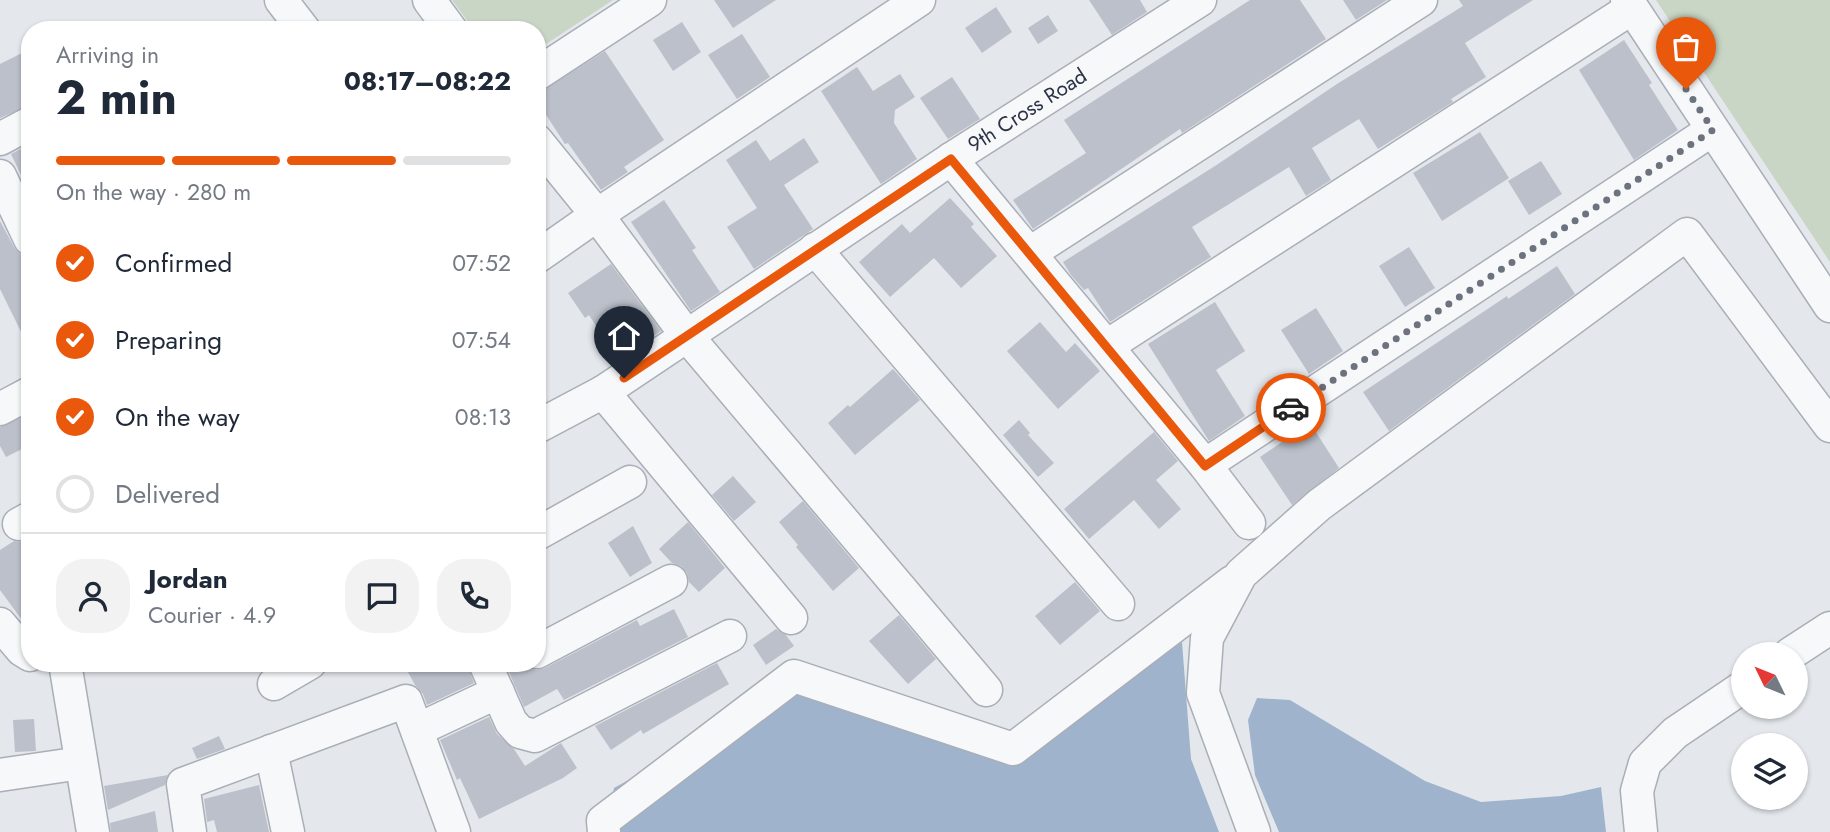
<!DOCTYPE html>
<html lang="en">
<head>
<meta charset="utf-8">
<style>
  :root { --surface:#fff; --page:#f2f2f3; --text:#1f2937; --muted:#747a83; --line:#e0e1e3; --accent:#ea580c }
  body { margin:0; font-family:Jost,sans-serif; background:var(--page); color:var(--text); height:100vh; display:flex; flex-direction:column; font-size:26px; white-space:nowrap }
  * { box-sizing:border-box; margin:0 }
  p { font-size:23px; color:var(--muted) }
  .icon { flex:none; width:38px; height:38px; fill:none; stroke:currentColor; stroke-width:2; stroke-linecap:round; stroke-linejoin:round }
  .map { position:relative; flex:1; overflow:hidden }
  .side { position:absolute; left:21px; top:21px; width:525px; height:651px; display:flex; flex-direction:column; background:var(--surface); border-radius:28px; box-shadow:0 2px 5px #0004 }
  .side>* { flex:none }
  .needle { width:46px; rotate:313deg }
  .fabs { position:absolute; left:1731px; top:642px; display:grid; gap:14px }
  .fabs a { display:grid; place-items:center; width:77px; height:77px; border-radius:50%; background:var(--surface); box-shadow:0 2px 5px #0004; font-size:35px }
  .pin { position:absolute; display:grid; place-items:center; width:60px; height:60px; color:#fff; margin:-72px -30px; border-radius:50% 50% 50% 0; rotate:-45deg; box-shadow:0 0 7px #0007 }
  .pin .icon { rotate:45deg }
  .courier { position:absolute; display:grid; place-items:center; width:70px; height:70px; margin:-35px; border:5px solid #ea580c; border-radius:50%; background:#fff; color:#222; box-shadow:0 2px 9px #0007 }
  .head em { font-style:normal; font-weight:700 }
  .head div { display:flex; flex-direction:column-reverse }
  .head { display:flex; align-items:center; justify-content:space-between; height:119px; padding:0 35px }
  h1 { font-size:46px; font-weight:700; line-height:52px }
  .bar { display:grid; grid-template-columns:repeat(4,1fr); gap:10px 7px; align-content:center; height:84px; padding:0 35px }
  .bar i { height:9px; border-radius:5px; background:var(--line) }
  .bar .active { background:var(--accent) }
  .bar p { grid-column:span 4 }
  .line { display:flex; align-items:center; gap:18px; padding:0 35px; border-top:2px solid var(--line) }
  .line div { flex:1 }
  .round { display:grid; place-items:center; flex:none; width:74px; height:74px; border-radius:28px; background:var(--page) }
  ol { padding:0 35px; list-style:none }
  li { display:flex; align-items:center; gap:21px; height:77px }
  li p { margin-inline-start:auto }
  li .icon { padding:7px; border-radius:50%; background:var(--accent); color:#fff; stroke-width:4 }
  li:last-child { color:var(--muted) }
  li i { width:38px; height:38px; border:4px solid var(--line); border-radius:50% }
  .map>svg:first-child { display:block }
</style>
</head>
<body>
<div class="map">
<svg width="1830" height="832" viewBox="0 0 1830 832">
  <rect width="100%" height="100%" fill="#e4e7ec"/>
  <path fill="#c9d6c5" d="M452,0H613L537,50V30H474Z
    M1656,0H1830V262Z"/>
  <path fill="#9fb4cc" d="M1182,642L1191,759L1219,832H605L614,788L801,685L1019,761Z
    M1257,698L1290,700L1425,781L1481,802L1561,796L1601,787L1606,832H1279L1255,775L1248,720Z"/>
  <path fill="#bbc0ca" d="M714,0H776L733,28Z
    M1089,0H1140L1147,12L1112,35Z
    M1250,0H1300L1326,39L1182,133L1180,129L1033,229L1013,200L1086,153L1064,120Z
    M1343,0H1387L1356,20Z
    M1459,0H1533L1465,43L1486,77L1451,99L1453,102L1378,149L1359,119L1312,148L1331,180L1306,196L1289,167L1192,227L1211,257L1110,322L1088,288L1084,290L1071,275L1063,262L1215,166L1337,84L1463,6Z
    M996,7L1012,32L982,53L965,28Z
    M1048,15L1058,31L1038,44L1028,28Z
    M682,22L701,52L673,71L653,40Z
    M742,34L770,77L737,99L708,55Z
    M1624,40L1652,83L1649,85L1678,130L1634,160L1579,70Z
    M30,49V105L0,118V64Z
    M605,51L664,140L624,167L628,172L601,190L568,143L565,144L537,101V94Z
    M857,67L873,91L900,74L915,97L895,110L894,123L917,159L881,184L821,91Z
    M952,77L980,119L948,139L920,98Z
    M1480,132L1509,178L1442,221L1413,173Z
    M804,138L819,162L784,185L813,229L754,269L727,227L757,208L726,160L756,140L770,161Z
    M30,144V194L11,154Z
    M1541,161L1562,194L1529,215L1508,181Z
    M950,198L974,224L971,227L997,256L961,288L934,258L890,297L859,262L902,224L910,233Z
    M664,200L696,248L692,250L720,292L691,311L631,222Z
    M0,221L14,247L20,254L30,257V350L0,289Z
    M1409,247L1435,288L1405,307L1379,266Z
    M611,264L661,331L618,360L589,315L585,318L568,293Z
    M1557,266L1575,294L1389,431L1363,392L1507,296L1508,299Z
    M1215,302L1245,351L1216,370L1245,416L1209,441L1148,344Z
    M1316,308L1343,351L1309,374L1281,330Z
    M1040,322L1066,352L1075,343L1100,371L1058,409L1007,351Z
    M893,369L920,400L855,455L828,423L848,405L850,407Z
    M30,414V445L6,457L0,446V427Z
    M1019,420L1030,433L1028,435L1054,463L1038,477L1003,435Z
    M1310,423L1339,468L1292,505L1260,457Z
    M1154,432L1178,461L1156,480L1181,509L1159,529L1134,500L1089,539L1064,509Z
    M733,476L756,502L734,521L712,495Z
    M803,501L859,568L833,591L796,547L798,545L779,522Z
    M688,522L725,568L699,592L689,582L687,573L681,566L672,563L659,549Z
    M633,526L652,563L630,577L608,543Z
    M14,541L22,542L30,553V631L0,590V550Z
    M1075,582L1100,611L1060,645L1035,616Z
    M674,609L688,637L564,700L557,689L524,707L509,672L523,663L536,670L545,668L637,620L640,626Z
    M899,615L936,659L908,684L869,641Z
    M776,629L786,635L794,646L766,665L753,645Z
    M403,663H467L474,683L427,705L423,694L415,685Z
    M717,663L729,684L643,734L641,730L611,750L595,726Z
    M489,717L497,734L514,749L525,766L561,743L577,768L563,778L479,819L460,778L457,780L440,740Z
    M34,719L36,751L15,752L13,720Z
    M219,736L225,749L197,759L192,748Z
    M168,775L165,785L108,810L104,786Z
    M259,785L269,832H217L214,820L207,822L204,799Z
    M155,811L158,832H111L110,823Z"/>
  <g fill="none" stroke-linecap="round" stroke-linejoin="round">
    <g stroke="#a9aeb7" stroke-width="35">
      <g id="minor">
        <path d="M281,0L304,30"/>
        <path d="M429,0L451,30"/>
        <path d="M1627,0L1830,306"/>
        <path d="M537,74L650,0"/>
        <path d="M0,139L30,123"/>
        <path d="M537,141L597,215L687,336L986,690"/>
        <path d="M951,159L1205,465L1712,130"/>
        <path d="M0,176L30,239"/>
        <path d="M815,249L1118,604"/>
        <path d="M1030,253L1421,0"/>
        <path d="M537,257L597,215L919,0"/>
        <path d="M1107,346L1632,8"/>
        <path d="M603,392L791,618"/>
        <path d="M0,409L30,393"/>
        <path id="s1" d="M537,427L603,392L951,159L1200,0"/>
        <path d="M1205,465L1249,523"/>
        <path d="M19,524L30,518"/>
        <path d="M537,534L630,482"/>
        <path d="M0,624L22,650L30,655"/>
        <path d="M537,652L671,581"/>
        <path d="M1790,654L1830,628"/>
        <path d="M65,663L93,832"/>
        <path d="M485,663L511,722L520,732L535,736L730,636"/>
        <path d="M274,684L310,663"/>
        <path d="M417,730L498,692"/>
        <path d="M271,751L288,832"/>
        <path d="M0,775L81,763"/>
        <path d="M190,832L183,784L406,701L454,832"/>
        <path d="M604,832L603,821L794,676L1013,749L1232,582"/>
        <path d="M1254,832L1203,693L1207,638L1241,574L1319,505L1687,234L1830,426"/>
        <path d="M1641,832L1637,791L1645,763L1675,733L1743,687"/>
      </g>
    </g>
    <use href="#minor" stroke="#f7f8fa" stroke-width="32"/>
  </g>
  <g fill="none" stroke-linecap="round" stroke-linejoin="round">
    <path stroke="#6c737f" stroke-width="7" stroke-dasharray="0 12.6" d="M1291,408L1713,130L1686,89"/>
    <path stroke="#ea580c" stroke-width="9" d="M624,378L951,159L1205,466L1291,408"/>
  </g>
  <g text-anchor="middle" dominant-baseline="central" stroke-width="6" stroke-linejoin="round" paint-order="stroke">
    <g font-size="21" fill="#2b3445" stroke="#f4f6f9">
      <text stroke="none"><textPath href="#s1" startOffset="584">9th Cross Road</textPath></text>
    </g>
  </g>
</svg>
<div class="fabs">
<a><svg class="needle" viewBox="-14 -14 28 28"><path d="M0-13l5 13h-10z" fill="#e53935"/><path d="M0 13l5-13h-10z" fill="#747a83"/></svg></a>
<a><svg class="icon" aria-label="layers" viewBox="0 0 24 24"><path d="M12 4l9 5-9 5-9-5zM3 14l9 5 9-5"/></svg></a>
</div>
<div class="pin" style="left:1686px;top:89px;background:#ea580c"><svg class="icon" aria-label="bag" viewBox="0 0 24 24"><path d="M5 8h14l-1 12H6zM9 8a3 3 0 0 1 6 0"/></svg></div>
<div class="pin" style="left:624px;top:378px;background:#1f2937"><svg class="icon" aria-label="home" viewBox="0 0 24 24"><path d="M3 11l9-7 9 7M6 9v11h12V9"/></svg></div>
<div class="courier" style="left:1291px;top:408px"><svg class="icon" aria-label="car" viewBox="0 0 24 24"><path d="M5 17H2v-5l4-1 3-4h7l3 4 3 1v5h-3M9 17h6M6 11h13"/><circle cx="7" cy="17" r="2"/><circle cx="17" cy="17" r="2"/></svg></div>
<section class="side">
<div class="head"><div><h1>2 min</h1><p>Arriving in</p></div><em>08:17–08:22</em></div>
<div class="bar"><i class="active"></i><i class="active"></i><i class="active"></i><i></i><p>On the way · 280 m</p></div>
<ol>
<li><svg class="icon" aria-label="check" viewBox="0 0 24 24"><path d="M5 12l5 5 9-10"/></svg>Confirmed<p>07:52</p></li>
<li><svg class="icon" aria-label="check" viewBox="0 0 24 24"><path d="M5 12l5 5 9-10"/></svg>Preparing<p>07:54</p></li>
<li><svg class="icon" aria-label="check" viewBox="0 0 24 24"><path d="M5 12l5 5 9-10"/></svg>On the way<p>08:13</p></li>
<li><i></i>Delivered</li>
</ol>
<div class="line" style="height:126px"><a class="round"><svg class="icon" aria-label="person" viewBox="0 0 24 24"><circle cx="12" cy="8" r="4"/><path d="M4 21q1-7 8-7t8 7"/></svg></a><div><b>Jordan</b><p>Courier · 4.9</p></div><a class="round"><svg class="icon" aria-label="chat" viewBox="0 0 24 24"><path d="M4 5h16v11H9l-5 4z"/></svg></a><a class="round"><svg class="icon" aria-label="phone" viewBox="0 0 24 24"><path d="M5 4h4l2 5-3 2q2 4 5 5l2-3 5 2v4C11 20 4 13 5 4z"/></svg></a></div>
</section>
</div>
</body>
</html>
